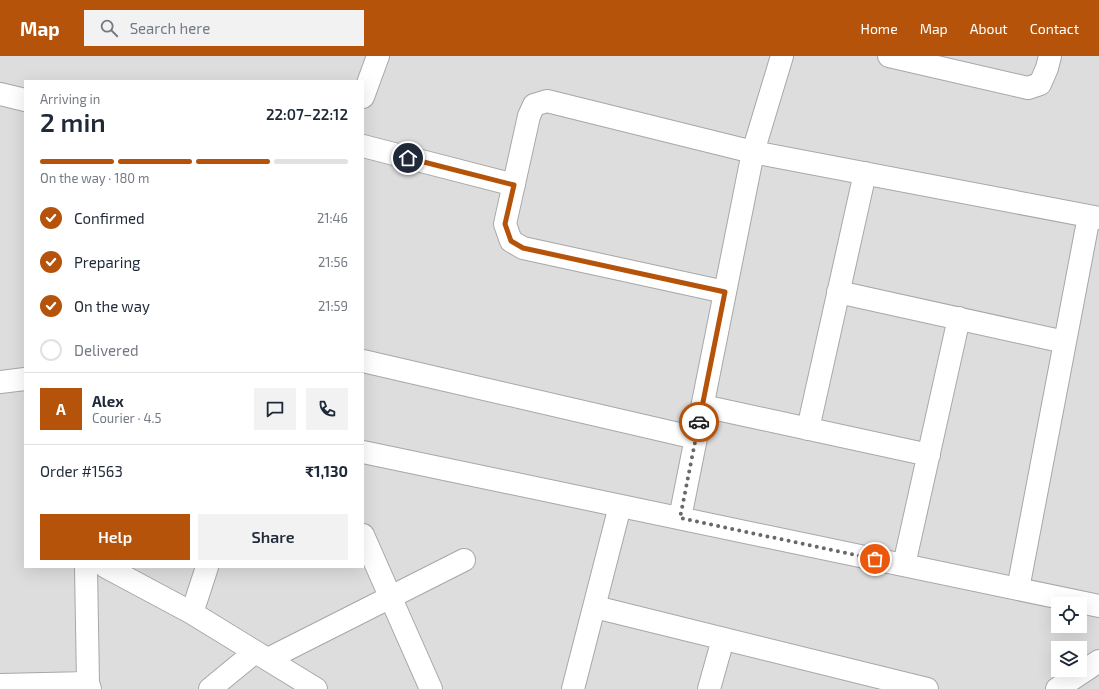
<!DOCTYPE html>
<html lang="en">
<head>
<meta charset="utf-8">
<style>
  :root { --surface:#fff; --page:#f2f2f3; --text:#1f2937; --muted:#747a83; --line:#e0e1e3; --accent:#b45309 }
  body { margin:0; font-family:"Exo 2",sans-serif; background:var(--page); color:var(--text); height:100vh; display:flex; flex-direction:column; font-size:15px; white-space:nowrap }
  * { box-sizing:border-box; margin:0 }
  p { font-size:13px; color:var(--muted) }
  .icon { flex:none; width:22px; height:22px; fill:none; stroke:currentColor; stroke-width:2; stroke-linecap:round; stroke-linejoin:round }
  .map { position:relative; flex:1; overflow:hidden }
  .side { position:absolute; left:24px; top:24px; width:340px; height:488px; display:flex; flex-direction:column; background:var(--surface); border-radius:0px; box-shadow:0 4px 16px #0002 }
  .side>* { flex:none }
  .tools { position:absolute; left:1051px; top:541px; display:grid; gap:8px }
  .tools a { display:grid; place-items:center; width:36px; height:36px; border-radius:0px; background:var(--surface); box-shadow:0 4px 16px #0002; font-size:20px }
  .pin { position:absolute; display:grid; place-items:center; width:34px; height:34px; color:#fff; margin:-17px; border:2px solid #fff; border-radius:50%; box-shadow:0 1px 4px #0007 }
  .courier { position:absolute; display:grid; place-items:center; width:40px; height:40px; margin:-20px; border:3px solid #b45309; border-radius:50%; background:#fff; color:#222; box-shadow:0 1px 5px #0007 }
  .head em { font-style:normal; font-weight:600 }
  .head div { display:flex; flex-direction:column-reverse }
  .head { display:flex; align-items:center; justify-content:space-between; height:68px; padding:0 16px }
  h1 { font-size:26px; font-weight:600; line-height:30px }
  .bar { display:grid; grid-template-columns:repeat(4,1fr); gap:6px 4px; align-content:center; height:48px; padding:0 16px }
  .bar i { height:5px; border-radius:3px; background:var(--line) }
  .bar .active { background:var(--accent) }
  .bar p { grid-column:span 4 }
  .line { display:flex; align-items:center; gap:10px; padding:0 16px; border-top:1px solid var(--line) }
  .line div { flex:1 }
  .round { display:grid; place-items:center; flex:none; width:42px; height:42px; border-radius:0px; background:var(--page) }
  ol { padding:0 16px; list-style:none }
  li { display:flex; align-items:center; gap:12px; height:44px }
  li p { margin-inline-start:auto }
  li .icon { padding:4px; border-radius:50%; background:var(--accent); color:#fff; stroke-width:4 }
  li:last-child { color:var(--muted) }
  li i { width:22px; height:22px; border:2px solid var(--line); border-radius:50% }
  .action { display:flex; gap:8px; margin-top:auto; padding:8px 16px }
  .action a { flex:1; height:46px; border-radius:0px; background:var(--accent); color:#fff; font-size:16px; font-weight:600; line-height:46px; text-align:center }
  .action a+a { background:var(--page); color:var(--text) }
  header { display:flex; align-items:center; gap:24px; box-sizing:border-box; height:56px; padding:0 20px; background:var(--accent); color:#fff }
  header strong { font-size:19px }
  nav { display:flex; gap:22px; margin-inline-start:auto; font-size:14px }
  .search { width:280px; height:36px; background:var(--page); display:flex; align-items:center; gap:10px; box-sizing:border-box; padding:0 14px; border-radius:0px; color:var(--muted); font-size:15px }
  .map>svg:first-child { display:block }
</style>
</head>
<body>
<header>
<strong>Map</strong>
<div class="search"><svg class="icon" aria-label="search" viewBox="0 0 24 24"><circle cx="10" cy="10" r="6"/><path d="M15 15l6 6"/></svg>Search here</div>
<nav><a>Home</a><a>Map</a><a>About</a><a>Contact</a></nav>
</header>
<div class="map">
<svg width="1099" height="633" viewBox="0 0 1099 633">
  <rect width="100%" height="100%" fill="#f0eee7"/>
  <path fill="#dedddd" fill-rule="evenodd" d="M0,0H1099V633H0ZM25,25H363V511H25ZM1058,548H1080V570H1058ZM1058,592H1080V614H1058Z"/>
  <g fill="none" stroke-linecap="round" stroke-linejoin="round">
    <g stroke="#a7a7a7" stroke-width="24">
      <path id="minor" d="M889,0L1028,32L1040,28L1047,12L1050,0
        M0,38L25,44
        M363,41L378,0
        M363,90L514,129
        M725,236L523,192L511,185L505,168L529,60L534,49L547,45L753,96L1099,162
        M838,236L1065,286
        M363,305L696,382
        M0,326L25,323
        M703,350L929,399
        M808,373L865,117
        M363,396L1099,550
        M680,462L753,96L782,0
        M363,479L431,633
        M904,509L959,262
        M86,511L88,627L90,633
        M106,511L192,557L316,633
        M1018,533L1089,160
        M595,551L927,633
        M192,557L207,511
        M268,603L464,504
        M0,629L88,627
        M210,633L255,596
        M573,633L620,450
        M709,633L723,583
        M1057,633L1099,605"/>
    </g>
    <use href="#minor" stroke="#fff" stroke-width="22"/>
  </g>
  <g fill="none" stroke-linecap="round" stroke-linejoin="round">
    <path stroke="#696866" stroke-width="4" stroke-dasharray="0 7.2" d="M699,366L680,462L875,503"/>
    <path stroke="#b45309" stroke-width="5" d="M408,102L514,129L505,168L511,185L523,192L725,236L699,366"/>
  </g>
</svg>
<div class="tools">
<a><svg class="icon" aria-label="locate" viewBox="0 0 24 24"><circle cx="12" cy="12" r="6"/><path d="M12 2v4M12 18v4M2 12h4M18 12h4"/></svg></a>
<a><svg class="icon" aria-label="layers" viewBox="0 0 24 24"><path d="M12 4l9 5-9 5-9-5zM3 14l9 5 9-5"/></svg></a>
</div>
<div class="pin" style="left:875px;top:503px;background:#ea580c"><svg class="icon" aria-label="bag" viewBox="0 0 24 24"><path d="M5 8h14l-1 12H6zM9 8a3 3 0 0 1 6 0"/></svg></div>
<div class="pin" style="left:408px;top:102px;background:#1f2937"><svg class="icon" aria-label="home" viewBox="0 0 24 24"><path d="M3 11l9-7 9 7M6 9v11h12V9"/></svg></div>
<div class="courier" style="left:699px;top:366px"><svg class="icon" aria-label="car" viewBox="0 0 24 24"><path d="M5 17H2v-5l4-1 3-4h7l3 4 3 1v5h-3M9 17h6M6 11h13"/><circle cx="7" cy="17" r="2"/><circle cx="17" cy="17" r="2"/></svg></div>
<section class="side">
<div class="head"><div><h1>2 min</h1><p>Arriving in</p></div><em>22:07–22:12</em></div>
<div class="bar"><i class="active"></i><i class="active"></i><i class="active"></i><i></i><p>On the way · 180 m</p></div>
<ol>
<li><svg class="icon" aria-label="check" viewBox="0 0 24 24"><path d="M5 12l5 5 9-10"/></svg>Confirmed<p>21:46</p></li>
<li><svg class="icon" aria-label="check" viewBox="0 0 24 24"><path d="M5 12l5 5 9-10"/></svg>Preparing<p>21:56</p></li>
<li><svg class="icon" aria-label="check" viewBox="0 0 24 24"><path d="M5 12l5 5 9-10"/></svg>On the way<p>21:59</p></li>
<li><i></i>Delivered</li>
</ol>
<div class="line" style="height:72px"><b class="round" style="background:var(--accent);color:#fff">A</b><div><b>Alex</b><p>Courier · 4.5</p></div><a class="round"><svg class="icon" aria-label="chat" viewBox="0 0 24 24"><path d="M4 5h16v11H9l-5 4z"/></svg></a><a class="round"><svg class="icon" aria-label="phone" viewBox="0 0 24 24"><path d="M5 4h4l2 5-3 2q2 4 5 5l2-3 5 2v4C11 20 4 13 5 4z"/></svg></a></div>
<div class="line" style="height:52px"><div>Order #1563</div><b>₹1,130</b></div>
<div class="action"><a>Help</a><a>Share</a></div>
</section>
</div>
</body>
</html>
